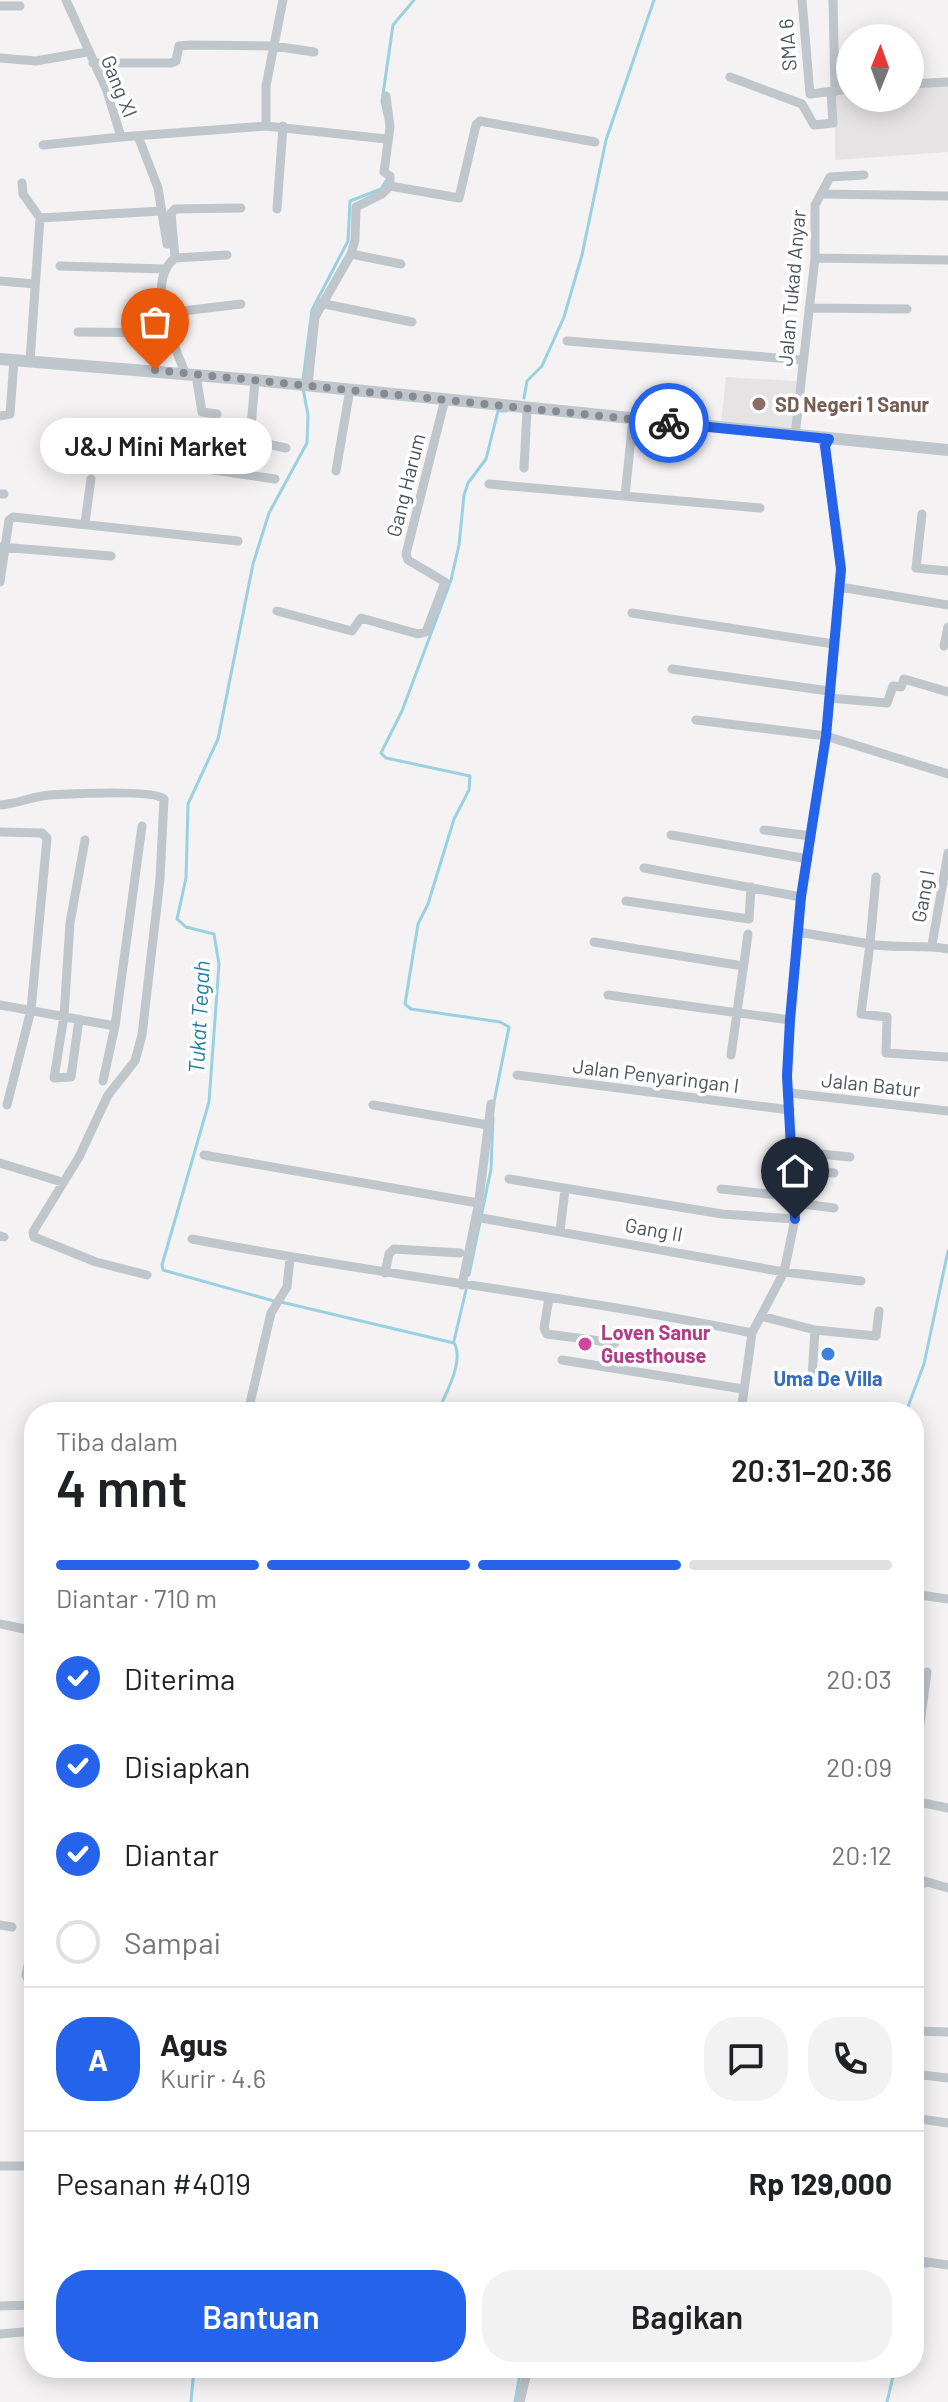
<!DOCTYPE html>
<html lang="id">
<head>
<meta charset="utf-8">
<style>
  :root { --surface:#fff; --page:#f2f2f2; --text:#202124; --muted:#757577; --line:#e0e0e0; --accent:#2563eb }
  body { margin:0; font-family:Barlow,sans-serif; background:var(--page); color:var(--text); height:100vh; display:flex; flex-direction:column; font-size:30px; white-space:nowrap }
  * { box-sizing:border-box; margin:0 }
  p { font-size:26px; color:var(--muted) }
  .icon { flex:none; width:44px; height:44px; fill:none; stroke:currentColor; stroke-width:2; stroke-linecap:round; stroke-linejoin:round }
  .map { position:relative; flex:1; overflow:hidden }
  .sheet { position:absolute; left:24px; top:1402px; width:900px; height:976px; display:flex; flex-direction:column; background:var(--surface); border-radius:32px; box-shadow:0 4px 20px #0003 }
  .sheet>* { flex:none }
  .needle { width:52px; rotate:1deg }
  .fabs { position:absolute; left:836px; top:24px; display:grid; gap:16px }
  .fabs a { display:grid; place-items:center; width:88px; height:88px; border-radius:50%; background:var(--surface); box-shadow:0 4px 20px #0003; font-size:40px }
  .pin { position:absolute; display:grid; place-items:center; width:68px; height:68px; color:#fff; margin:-82px -34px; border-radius:50% 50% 50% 0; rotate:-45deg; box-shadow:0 0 8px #0007 }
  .pin .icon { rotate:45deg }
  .courier { position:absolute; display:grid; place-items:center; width:80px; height:80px; margin:-40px; border:6px solid #2563eb; border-radius:50%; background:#fff; color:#222; box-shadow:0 2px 10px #0007 }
  .bubble { position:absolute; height:56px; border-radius:28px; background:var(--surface); box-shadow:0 4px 20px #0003; font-size:26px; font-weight:600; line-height:56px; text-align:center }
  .summary em { font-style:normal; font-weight:600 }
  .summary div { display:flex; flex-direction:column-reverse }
  .summary { display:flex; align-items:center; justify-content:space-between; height:136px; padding:0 32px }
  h1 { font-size:52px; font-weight:600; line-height:60px }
  .bar { display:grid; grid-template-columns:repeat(4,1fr); gap:12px 8px; align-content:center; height:96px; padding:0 32px }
  .bar i { height:10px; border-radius:6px; background:var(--line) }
  .bar .current { background:var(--accent) }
  .bar p { grid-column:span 4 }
  .line { display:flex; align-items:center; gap:20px; padding:0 32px; border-top:2px solid var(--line) }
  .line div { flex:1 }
  .round { display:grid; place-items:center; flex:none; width:84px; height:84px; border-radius:32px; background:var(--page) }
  ol { padding:0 32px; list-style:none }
  li { display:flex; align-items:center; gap:24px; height:88px }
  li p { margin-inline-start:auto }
  li .icon { padding:8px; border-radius:50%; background:var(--accent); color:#fff; stroke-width:4 }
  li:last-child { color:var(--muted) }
  li i { width:44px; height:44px; border:4px solid var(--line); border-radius:50% }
  .button { display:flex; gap:16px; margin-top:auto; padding:16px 32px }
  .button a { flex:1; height:92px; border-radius:32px; background:var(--accent); color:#fff; font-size:32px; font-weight:600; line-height:92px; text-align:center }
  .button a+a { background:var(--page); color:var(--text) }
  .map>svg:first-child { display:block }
</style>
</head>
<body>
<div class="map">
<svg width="948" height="2402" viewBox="0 0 948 2402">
  <rect width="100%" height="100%" fill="#f4f2f2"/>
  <path fill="#e5e3e3" d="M948,86V152L835,160V94L850,92V98H910V88Z
    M726,377L796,381L794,428L721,423Z"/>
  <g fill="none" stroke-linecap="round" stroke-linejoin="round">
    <path stroke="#9ad1e2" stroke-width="3" d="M385,115L382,101L393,25L414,0
      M303,380L312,310L348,241L350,201L381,189L386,181
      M524,398L527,381L542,366L564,317L582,255L606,140L654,0
      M494,1102L509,1027L500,1022L411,1009L405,1004L418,924L428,904L454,819L469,790L470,776L386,758L381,753L402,711L451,580L459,545L464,495L468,483L486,459L498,411H506
      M469,1275L491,1169L493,1117
      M274,1301L163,1270L162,1265L209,1102L219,964L214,934L186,927L177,919L186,878L188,804L218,739L253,564L269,513L307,443L308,415L303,388
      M281,1302L454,1343C465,1361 445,1394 438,1412
      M454,1341L466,1290
      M906,1412L924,1364L948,1251
      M914,2295L921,2266H928
      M191,2402L194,2368
      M515,2402L521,2368
      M887,2402L895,2368"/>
    <path stroke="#bfc6cc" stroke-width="9" d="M66,0L107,91L121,137L266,126L386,139
      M802,0L810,94L850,89
      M833,0L835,92
      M0,6H20
      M866,38L867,32
      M0,58L36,61L87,52
      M93,63H171L176,61L179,46L191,45L274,46L314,52
      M730,77L802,104L814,125L833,123L831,93
      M910,84L948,82
      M266,126V86L283,0
      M138,136L158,188L167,244
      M43,145L121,137
      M22,183L23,194L40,218L30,361
      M390,186L459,198L476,125L480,121L595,142
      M824,194L948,196
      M277,209L283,126
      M40,218L161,211
      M351,254L401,264
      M175,258L227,255
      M815,258L948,260
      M60,266L165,269
      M0,281L35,284
      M320,303L412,322
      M809,308L907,309
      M166,313L241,304
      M78,332L170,333
      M567,341L803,360
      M185,373C174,343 144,283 175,258L171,213L175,209L241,208
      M196,375L202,412L217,414
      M255,380L251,427L220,449L213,470L275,479
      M308,385L315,317L351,254L355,240L356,207L382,194L390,186V176L384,172L390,127L386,96
      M0,416L10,414L14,360
      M795,436L815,258V205L830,177L864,175
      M239,438L286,448
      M524,468L527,409
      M336,471L350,389
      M489,484L760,508
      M0,494H4
      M625,496L633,419
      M922,514L916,568L948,571
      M85,523L91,479
      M0,547L111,556
      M0,582L9,520L13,517L238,541
      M840,587L948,605
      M277,611L348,630L352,631L361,618L418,634L426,632L445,582L408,560L406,554L445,399
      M632,613L834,644
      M944,646L948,627
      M672,669L829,691
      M829,698L887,703L893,686L901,687L904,679L948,692
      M696,720L826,736L948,774
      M0,805C17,804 33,796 50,795C69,794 153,789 164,799L160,879L142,1035L135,1061L108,1095L79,1157L33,1232L34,1237L96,1262L147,1275
      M764,830L811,836
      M0,832L42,833L47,838L31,1010L7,1105
      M671,835L808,859
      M644,868L801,897
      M876,877L870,944C896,949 921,944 948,949
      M626,901L749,919L751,887
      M798,932L870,944L861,1014L887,1017L886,1053L948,1057
      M594,942L743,966
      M932,945L948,853
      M608,995L790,1020
      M0,1005L115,1026
      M79,1019L71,1077L54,1078L64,1016L70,923L85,840
      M731,1055L748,934
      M517,1075L790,1110
      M103,1081L115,1026L142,826
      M790,1093L948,1111
      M373,1105L488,1125
      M791,1151L850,1157
      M204,1155L478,1203
      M0,1163L62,1182
      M793,1169L834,1173
      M509,1179L722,1214L795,1219
      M721,1189L796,1197
      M795,1203L834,1208
      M476,1217L784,1272L861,1281
      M560,1231L565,1190
      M0,1236L4,1237
      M192,1239C378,1275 567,1295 752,1333
      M385,1273L389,1254L394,1249L460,1253
      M462,1285L478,1207L491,1104
      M549,1298L544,1328L547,1334L615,1343
      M761,1316L815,1330L876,1336L879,1311
      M562,1360L743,1389
      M812,1377L815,1330
      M450,1410L463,1412
      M248,1412L271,1313L287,1287L290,1258
      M741,1412L752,1333L784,1272L795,1219L787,1076L790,1020L801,897L826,736L841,569L825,446L820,438
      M914,1594L948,1599
      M0,1624L34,1631
      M914,1769L927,1672
      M914,1801L948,1808
      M914,1895L924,1881L948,1888
      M0,1925L12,1927
      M34,1937L26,1975L34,1992
      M914,2031L948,2032
      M30,2056L34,2011
      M914,2074L948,2078
      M914,2118L948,2123
      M0,2166H34
      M914,2260L948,2265
      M0,2306L34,2305
      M0,2334L34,2331
      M520,2402L528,2368"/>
    <path stroke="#bfc6cc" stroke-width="12" d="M0,359L255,380L948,450"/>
  </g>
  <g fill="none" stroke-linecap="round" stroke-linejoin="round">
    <path stroke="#878b91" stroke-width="8" stroke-dasharray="0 14.4" d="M155,370L669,423"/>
    <path stroke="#2563eb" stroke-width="10" d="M669,423L829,439L825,446L841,569L826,736L801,897L790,1020L787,1076L795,1219"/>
  </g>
  <circle fill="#8d6e63" stroke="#fff" stroke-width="3" cx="759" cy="404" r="8"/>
  <circle fill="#d1479c" stroke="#fff" stroke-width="3" cx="585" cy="1344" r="8"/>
  <circle fill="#3f7fe0" stroke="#fff" stroke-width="3" cx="828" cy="1354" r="8"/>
  <g text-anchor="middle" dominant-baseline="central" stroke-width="7" stroke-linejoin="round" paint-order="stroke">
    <g font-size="20" fill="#4c545d" stroke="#fff">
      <text transform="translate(787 45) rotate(-94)">SMA 6</text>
      <text transform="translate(120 86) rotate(68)">Gang XI</text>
      <text transform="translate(791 288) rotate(-85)">Jalan Tukad Anyar</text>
      <text transform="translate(405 485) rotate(-76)">Gang Harum</text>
      <text transform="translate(922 896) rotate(-80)">Gang I</text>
      <text transform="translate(656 1075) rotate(7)">Jalan Penyaringan I</text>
      <text transform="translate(871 1084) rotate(6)">Jalan Batur</text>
      <text transform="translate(654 1229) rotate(10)">Gang II</text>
    </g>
    <g font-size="20" font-weight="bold" fill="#785e54" stroke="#fff" text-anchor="start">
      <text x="775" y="404">SD Negeri 1 Sanur</text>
    </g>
    <g font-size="20" font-weight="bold" fill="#b23c85" stroke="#fff" text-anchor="start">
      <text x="601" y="1332">Loven Sanur<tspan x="601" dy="23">Guesthouse</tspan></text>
    </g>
    <g font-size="20" font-weight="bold" fill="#366cbe" stroke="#fff">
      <text x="828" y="1378">Uma De Villa</text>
    </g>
    <g font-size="22" font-style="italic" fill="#1f7f9d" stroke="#fff">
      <text transform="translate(198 1017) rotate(-87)">Tukat Tegah</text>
    </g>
  </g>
</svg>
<div class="fabs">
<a><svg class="needle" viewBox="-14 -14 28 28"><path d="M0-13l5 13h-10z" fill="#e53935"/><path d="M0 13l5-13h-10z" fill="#757577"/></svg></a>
</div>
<div class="pin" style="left:155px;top:370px;background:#ea580c"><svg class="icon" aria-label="bag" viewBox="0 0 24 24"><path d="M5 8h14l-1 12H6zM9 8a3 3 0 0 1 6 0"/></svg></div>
<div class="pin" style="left:795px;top:1219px;background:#1f2937"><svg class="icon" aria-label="home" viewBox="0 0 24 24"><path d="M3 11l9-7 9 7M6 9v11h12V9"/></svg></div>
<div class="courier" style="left:669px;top:423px"><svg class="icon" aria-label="bike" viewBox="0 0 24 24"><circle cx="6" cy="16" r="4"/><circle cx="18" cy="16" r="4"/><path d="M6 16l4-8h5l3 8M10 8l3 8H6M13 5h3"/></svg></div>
<div class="bubble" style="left:40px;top:418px;width:232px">J&amp;J Mini Market</div>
<section class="sheet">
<div class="summary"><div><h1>4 mnt</h1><p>Tiba dalam</p></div><em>20:31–20:36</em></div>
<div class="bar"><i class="current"></i><i class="current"></i><i class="current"></i><i></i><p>Diantar · 710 m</p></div>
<ol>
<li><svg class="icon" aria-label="check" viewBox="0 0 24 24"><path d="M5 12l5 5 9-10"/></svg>Diterima<p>20:03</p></li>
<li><svg class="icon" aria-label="check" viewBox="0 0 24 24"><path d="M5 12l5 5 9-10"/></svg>Disiapkan<p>20:09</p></li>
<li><svg class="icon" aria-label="check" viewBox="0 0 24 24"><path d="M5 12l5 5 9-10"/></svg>Diantar<p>20:12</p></li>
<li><i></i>Sampai</li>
</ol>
<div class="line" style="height:144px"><b class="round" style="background:var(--accent);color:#fff">A</b><div><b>Agus</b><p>Kurir · 4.6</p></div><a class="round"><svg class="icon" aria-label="chat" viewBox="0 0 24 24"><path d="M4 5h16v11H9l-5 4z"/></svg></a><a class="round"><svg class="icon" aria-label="phone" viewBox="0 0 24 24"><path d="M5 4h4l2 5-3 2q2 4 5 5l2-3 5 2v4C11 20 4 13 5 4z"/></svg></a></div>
<div class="line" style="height:104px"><div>Pesanan #4019</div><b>Rp 129,000</b></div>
<div class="button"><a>Bantuan</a><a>Bagikan</a></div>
</section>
</div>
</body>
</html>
